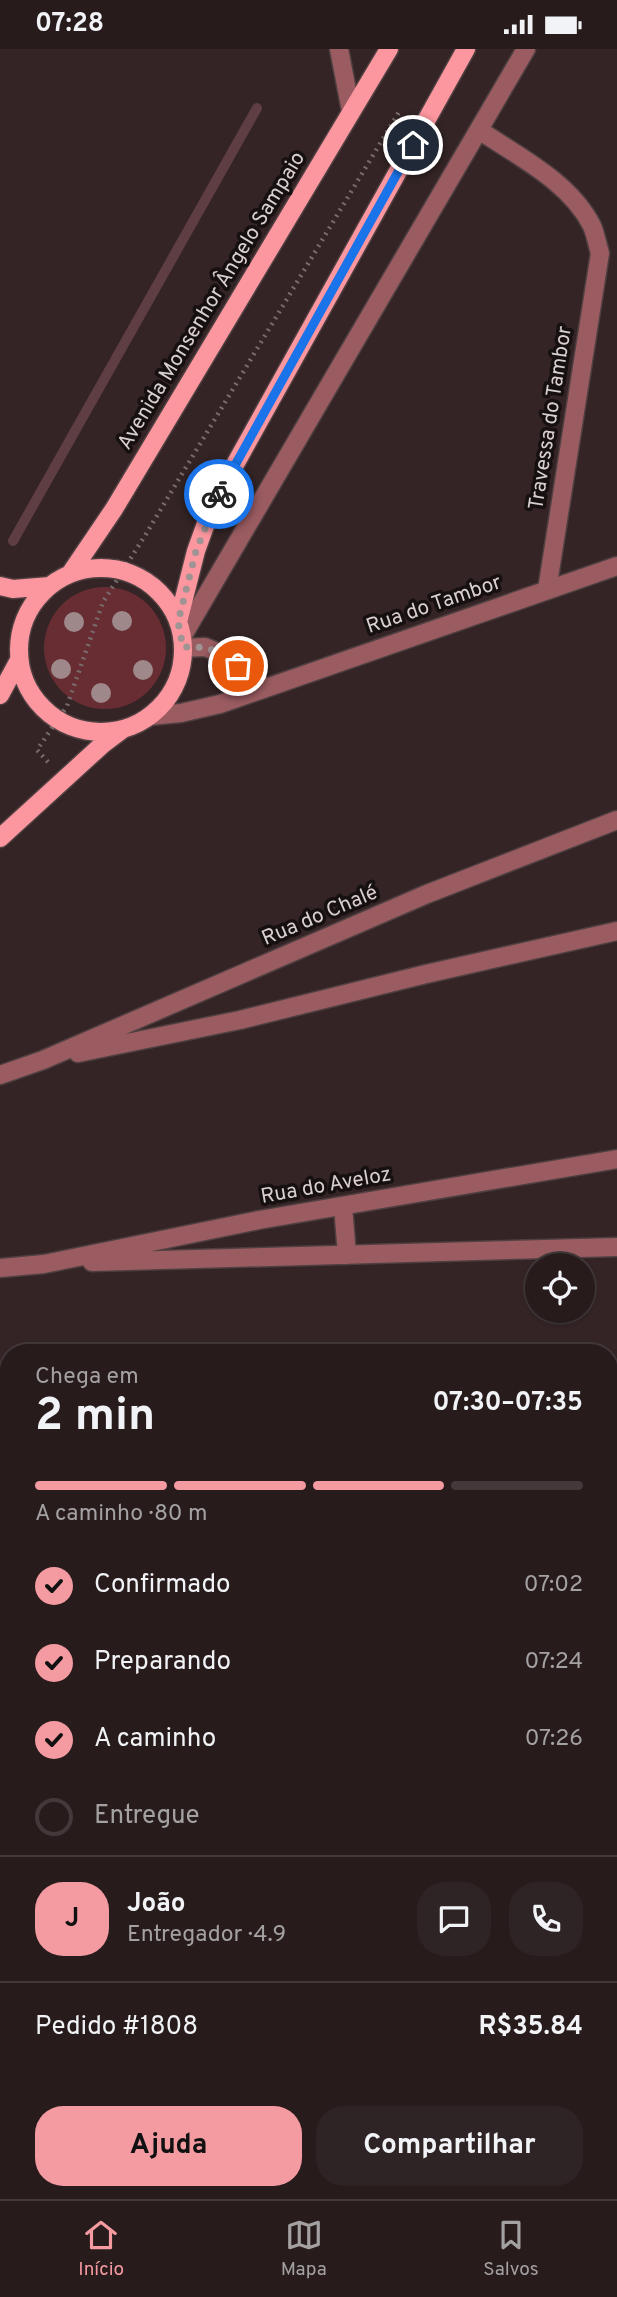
<!DOCTYPE html>
<html lang="pt">
<head>
<meta charset="utf-8">
<style>
  :root { --surface:#271b1c; --page:#2f2425; --text:#f1f3f6; --muted:#a4a1a3; --line:#43393b; --accent:#f49aa1 }
  body { margin:0; font-family:Overpass,sans-serif; background:var(--page); color:var(--text); height:100vh; display:flex; flex-direction:column; font-size:26px; white-space:nowrap }
  * { box-sizing:border-box; margin:0 }
  p { font-size:23px; color:var(--muted) }
  .icon { flex:none; width:38px; height:38px; fill:none; stroke:currentColor; stroke-width:2; stroke-linecap:round; stroke-linejoin:round }
  .map { position:relative; flex:1; overflow:hidden }
  .details { position:absolute; left:0px; top:1295px; width:618px; height:856px; display:flex; flex-direction:column; background:var(--surface); border-radius:28px 28px 0 0; box-shadow:0 2px 5px #0004,0 0 0 2px var(--line) }
  .details>* { flex:none }
  .fabs { position:absolute; left:525px; top:1204px; display:grid; gap:14px }
  .fabs a { display:grid; place-items:center; width:70px; height:70px; border-radius:50%; background:var(--surface); box-shadow:0 2px 5px #0004,0 0 0 2px var(--line); font-size:35px }
  .pin { position:absolute; display:grid; place-items:center; width:60px; height:60px; color:#fff; margin:-30px; border:4px solid #fff; border-radius:50%; box-shadow:0 2px 7px #0007 }
  .courier { position:absolute; display:grid; place-items:center; width:70px; height:70px; margin:-35px; border:5px solid #1a73e8; border-radius:50%; background:#fff; color:#222; box-shadow:0 2px 9px #0007 }
  .head em { font-style:normal; font-weight:700 }
  .head div { display:flex; flex-direction:column-reverse }
  .head { display:flex; align-items:center; justify-content:space-between; height:119px; padding:0 35px }
  h1 { font-size:46px; font-weight:700; line-height:52px }
  .bar { display:grid; grid-template-columns:repeat(4,1fr); gap:10px 7px; align-content:center; height:84px; padding:0 35px }
  .bar i { height:9px; border-radius:5px; background:var(--line) }
  .bar .on { background:var(--accent) }
  .bar p { grid-column:span 4 }
  .line { display:flex; align-items:center; gap:18px; padding:0 35px; border-top:2px solid var(--line) }
  .line div { flex:1 }
  .round { display:grid; place-items:center; flex:none; width:74px; height:74px; border-radius:28px; background:var(--page) }
  ol { padding:0 35px; list-style:none }
  li { display:flex; align-items:center; gap:21px; height:77px }
  li p { margin-inline-start:auto }
  li .icon { padding:7px; border-radius:50%; background:var(--accent); color:#111; stroke-width:4 }
  li:last-child { color:var(--muted) }
  li i { width:38px; height:38px; border:4px solid var(--line); border-radius:50% }
  .action { display:flex; gap:14px; margin-top:auto; padding:14px 35px }
  .action a { flex:1; height:80px; border-radius:28px; background:var(--accent); color:#111; font-size:28px; font-weight:700; line-height:80px; text-align:center }
  .action a+a { background:var(--page); color:var(--text) }
  .status { display:flex; justify-content:space-between; align-items:center; height:49px; padding:0 35px; background:var(--surface); direction:ltr }
  .status svg { height:19px; fill:currentColor }
  .tabs { display:flex; justify-content:space-around; align-items:center; height:98px; border-top:2px solid var(--line); background:var(--surface); font-size:19px; color:var(--muted) }
  .tabs a { display:grid; justify-items:center; gap:4px }
  .tabs .on { color:var(--accent) }
  .map>svg:first-child { display:block }
</style>
</head>
<body>
<div class="status"><b>07:28</b><svg viewBox="0 0 49 12"><path d="M0 12V9h3v3zM5 12V6h3v6zM10 12V3h3v9zM15 12V0h3v12zM26 1h20v11H26zM47 4h2v5h-2z"/></svg></div>
<div class="map">
<svg width="617" height="2150" viewBox="0 0 617 2150">
  <rect width="100%" height="100%" fill="#342425"/>
  <path fill="#672d33" d="M44 599a61 61 0 1 1 122 0a61 61 0 1 1-122 0Z"/>
  <g fill="none" stroke-linecap="round" stroke-linejoin="round">
    <path stroke="#5f3e43" stroke-width="10" d="M13,492L257,59"/>
    <g stroke="#4f3f40" stroke-width="21">
      <path id="minor" d="M339,0L351,62
        M479,81C519,108 570,133 592,177C596,186 597,195 600,204L547,541
        M182,588L526,0
        M183,599L205,598L222,605L266,639
        M150,667L181,664L220,655L617,517
        M78,1004L240,971L426,925L617,882
        M0,1026L43,1011L427,845L617,771
        M343,1157L347,1206
        M92,1213L617,1198
        M0,1219L44,1215L259,1171L617,1110
        M0,1421L9,1422
        M609,1478H617
        M609,1541L617,1543
        M0,1685L9,1686
        M609,1763L617,1764"/>
    </g>
    <g stroke="#4f3f40" stroke-width="21">
      <path id="major" d="M19 601a82 82 0 1 1 164 0a82 82 0 1 1-164 0Z
        M70,525L114,460L389,0
        M0,537L13,540L50,537
        M178,573L196,502L213,455L466,0
        M0,646L19,611
        M0,789L103,695L123,680
        M0,1962L9,1963
        M609,1995L617,1996"/>
    </g>
    <path stroke="#796b6c" stroke-width="4.5" stroke-dasharray="2 5" stroke-linecap="butt" d="M48,713L37,701L67,657L103,553L146,485L399,63"/>
    <use href="#minor" stroke="#9a5c61" stroke-width="18"/>
    <use href="#major" stroke="#fc969f" stroke-width="18"/>
  </g>
  <g fill="#9e8889">
    <circle cx="122" cy="572" r="10"/>
    <circle cx="74" cy="573" r="10"/>
    <circle cx="61" cy="620" r="10"/>
    <circle cx="143" cy="621" r="10"/>
    <circle cx="101" cy="644" r="10"/>
  </g>
  <g fill="none" stroke-linecap="round" stroke-linejoin="round">
    <path stroke="#a09394" stroke-width="7" stroke-dasharray="0 12.6" d="M219,445L196,502L178,573L183,598C208,597 218,601 238,617"/>
    <path stroke="#1a73e8" stroke-width="9" d="M219,445L413,96"/>
  </g>
  <g text-anchor="middle" dominant-baseline="central" stroke-width="7" stroke-linejoin="round" paint-order="stroke">
    <g font-size="21" fill="#dacfcf" stroke="#171010">
      <text transform="translate(212 252) rotate(-59)">Avenida Monsenhor Ângelo Sampaio</text>
      <text transform="translate(551 369) rotate(-81)">Travessa do Tambor</text>
      <text transform="translate(434 556) rotate(-19)">Rua do Tambor</text>
      <text transform="translate(320 867) rotate(-23)">Rua do Chalé</text>
      <text transform="translate(326 1137) rotate(-10)">Rua do Aveloz</text>
    </g>
  </g>
</svg>
<div class="fabs">
<a><svg class="icon" aria-label="locate" viewBox="0 0 24 24"><circle cx="12" cy="12" r="6"/><path d="M12 2v4M12 18v4M2 12h4M18 12h4"/></svg></a>
</div>
<div class="pin" style="left:238px;top:617px;background:#ea580c"><svg class="icon" aria-label="bag" viewBox="0 0 24 24"><path d="M5 8h14l-1 12H6zM9 8a3 3 0 0 1 6 0"/></svg></div>
<div class="pin" style="left:413px;top:96px;background:#1f2937"><svg class="icon" aria-label="home" viewBox="0 0 24 24"><path d="M3 11l9-7 9 7M6 9v11h12V9"/></svg></div>
<div class="courier" style="left:219px;top:445px"><svg class="icon" aria-label="bike" viewBox="0 0 24 24"><circle cx="6" cy="16" r="4"/><circle cx="18" cy="16" r="4"/><path d="M6 16l4-8h5l3 8M10 8l3 8H6M13 5h3"/></svg></div>
<section class="details">
<div class="head"><div><h1>2 min</h1><p>Chega em</p></div><em>07:30–07:35</em></div>
<div class="bar"><i class="on"></i><i class="on"></i><i class="on"></i><i></i><p>A caminho · 80 m</p></div>
<ol>
<li><svg class="icon" aria-label="check" viewBox="0 0 24 24"><path d="M5 12l5 5 9-10"/></svg>Confirmado<p>07:02</p></li>
<li><svg class="icon" aria-label="check" viewBox="0 0 24 24"><path d="M5 12l5 5 9-10"/></svg>Preparando<p>07:24</p></li>
<li><svg class="icon" aria-label="check" viewBox="0 0 24 24"><path d="M5 12l5 5 9-10"/></svg>A caminho<p>07:26</p></li>
<li><i></i>Entregue</li>
</ol>
<div class="line" style="height:126px"><b class="round" style="background:var(--accent);color:#111">J</b><div><b>João</b><p>Entregador · 4.9</p></div><a class="round"><svg class="icon" aria-label="chat" viewBox="0 0 24 24"><path d="M4 5h16v11H9l-5 4z"/></svg></a><a class="round"><svg class="icon" aria-label="phone" viewBox="0 0 24 24"><path d="M5 4h4l2 5-3 2q2 4 5 5l2-3 5 2v4C11 20 4 13 5 4z"/></svg></a></div>
<div class="line" style="height:91px"><div>Pedido #1808</div><b>R$35.84</b></div>
<div class="action"><a>Ajuda</a><a>Compartilhar</a></div>
</section>
</div>
<nav class="tabs">
<a class="on"><svg class="icon" aria-label="home" viewBox="0 0 24 24"><path d="M3 11l9-7 9 7M6 9v11h12V9"/></svg>Início</a>
<a><svg class="icon" aria-label="map" viewBox="0 0 24 24"><path d="M3 6l6-2 6 2 6-2v14l-6 2-6-2-6 2zM9 4v14M15 6v14"/></svg>Mapa</a>
<a><svg class="icon" aria-label="saved" viewBox="0 0 24 24"><path d="M7 4h10v16l-5-4-5 4z"/></svg>Salvos</a>
</nav>
</body>
</html>
